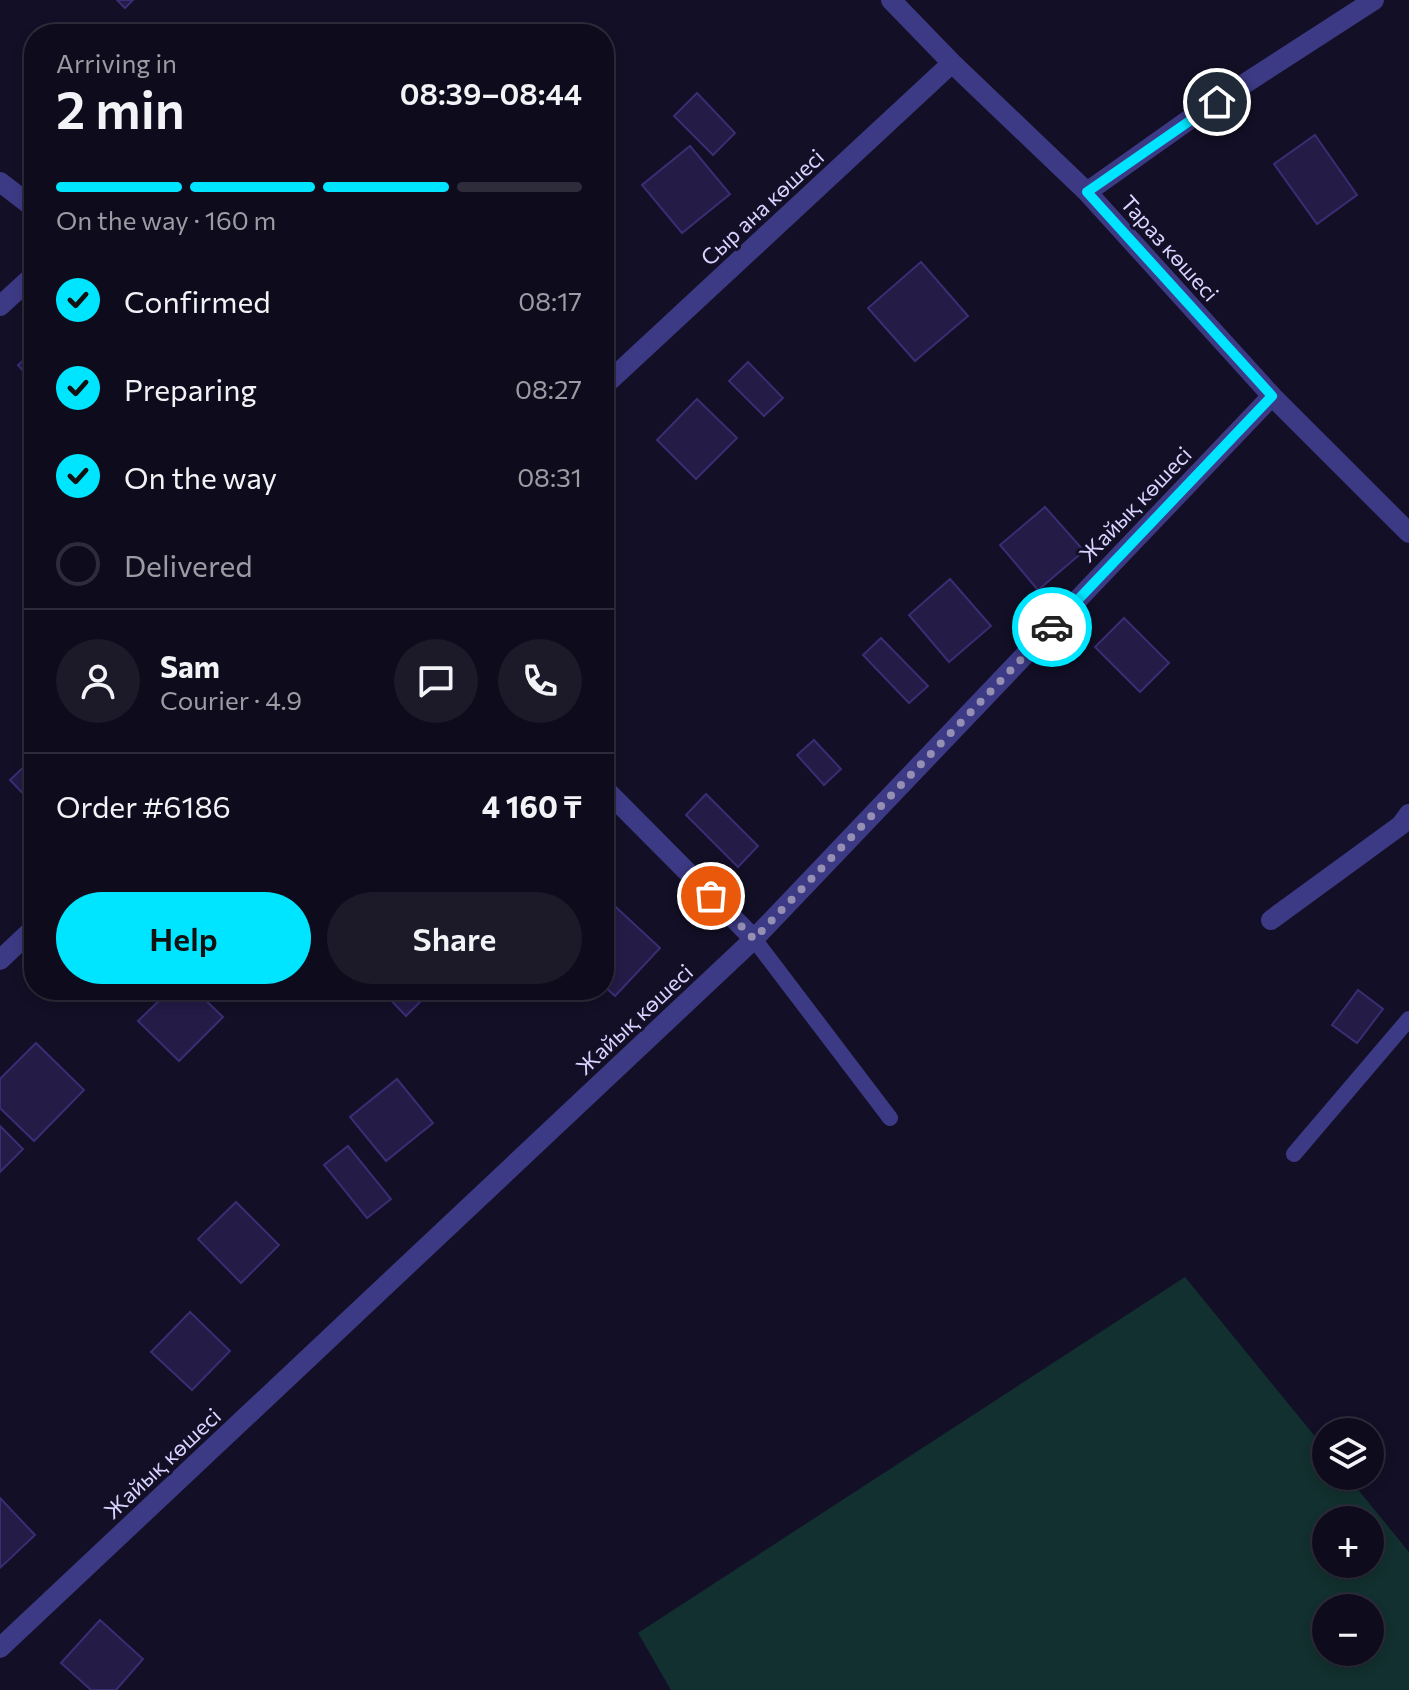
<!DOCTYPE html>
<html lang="en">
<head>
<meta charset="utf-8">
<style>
  :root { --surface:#0e0b1c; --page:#1c1929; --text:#f1f3f6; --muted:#9b9ba3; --line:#2e2b3b; --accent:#00e5ff }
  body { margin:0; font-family:Commissioner,sans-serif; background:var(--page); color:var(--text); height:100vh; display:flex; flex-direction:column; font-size:30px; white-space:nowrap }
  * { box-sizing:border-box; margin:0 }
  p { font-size:26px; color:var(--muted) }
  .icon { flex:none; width:44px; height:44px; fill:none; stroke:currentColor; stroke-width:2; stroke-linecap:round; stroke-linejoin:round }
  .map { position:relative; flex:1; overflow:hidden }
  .side { position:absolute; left:24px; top:24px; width:590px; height:976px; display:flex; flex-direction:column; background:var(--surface); border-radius:32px; box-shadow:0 4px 12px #0003,0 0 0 2px var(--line) }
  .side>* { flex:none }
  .buttons { position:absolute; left:1312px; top:1418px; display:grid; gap:16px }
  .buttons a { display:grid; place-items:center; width:72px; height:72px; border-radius:50%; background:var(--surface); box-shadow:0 4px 12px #0003,0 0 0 2px var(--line); font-size:40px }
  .pin { position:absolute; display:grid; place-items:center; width:68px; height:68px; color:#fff; margin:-34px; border:4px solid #fff; border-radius:50%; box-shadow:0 2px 8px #0007 }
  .courier { position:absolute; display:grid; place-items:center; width:80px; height:80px; margin:-40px; border:6px solid #00e5ff; border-radius:50%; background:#fff; color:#222; box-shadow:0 2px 10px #0007 }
  .head em { font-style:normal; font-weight:600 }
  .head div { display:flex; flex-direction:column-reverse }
  .head { display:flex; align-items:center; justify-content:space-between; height:136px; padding:0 32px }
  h1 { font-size:52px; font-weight:600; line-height:60px }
  .bar { display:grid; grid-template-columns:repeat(4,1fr); gap:12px 8px; align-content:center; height:96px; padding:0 32px }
  .bar i { height:10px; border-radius:6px; background:var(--line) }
  .bar .selected { background:var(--accent) }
  .bar p { grid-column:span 4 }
  .line { display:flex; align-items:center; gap:20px; padding:0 32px; border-top:2px solid var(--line) }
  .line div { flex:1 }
  .round { display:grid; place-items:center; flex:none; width:84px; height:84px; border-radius:42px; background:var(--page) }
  ol { padding:0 32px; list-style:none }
  li { display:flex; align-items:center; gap:24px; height:88px }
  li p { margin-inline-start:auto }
  li .icon { padding:8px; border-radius:50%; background:var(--accent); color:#111; stroke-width:4 }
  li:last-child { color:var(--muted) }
  li i { width:44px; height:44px; border:4px solid var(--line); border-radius:50% }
  .button { display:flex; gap:16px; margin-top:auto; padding:16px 32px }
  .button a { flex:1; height:92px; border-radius:48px; background:var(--accent); color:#111; font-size:32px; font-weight:600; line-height:92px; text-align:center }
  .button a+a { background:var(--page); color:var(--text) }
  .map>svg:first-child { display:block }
</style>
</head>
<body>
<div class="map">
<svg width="1409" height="1690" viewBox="0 0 1409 1690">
  <rect width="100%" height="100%" fill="#130f26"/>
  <path fill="#12302f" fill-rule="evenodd" d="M1185,1277L1326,1450V1476H1347L1409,1552V1690H671L638,1633ZM1326,1520H1370V1564H1326ZM1326,1608H1370V1652H1326Z"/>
  <path fill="#241b47" stroke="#3b2d73" stroke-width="2" d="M117,0H133L125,8Z
    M697,93L735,133L713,155L674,116Z
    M1315,135L1357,195L1317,224L1274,164Z
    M690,146L730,194L682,233L642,185Z
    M921,262L968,316L915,361L868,308Z
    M34,351V383L18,365Z
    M748,362L783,398L764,416L729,381Z
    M697,399L737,438L696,479L657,440Z
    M1045,507L1084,551L1038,590L1000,545Z
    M950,579L991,626L949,662L909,615Z
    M1124,618L1169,663L1140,692L1095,647Z
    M881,638L928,686L909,703L863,655Z
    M814,740L841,769L824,785L797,755Z
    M34,757V805L10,780Z
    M706,794L758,846L738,867L686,815Z
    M604,896L660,948L615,996L604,986Z
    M170,990H195L223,1017L179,1061L138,1021Z
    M381,990H432L406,1016Z
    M1358,990L1383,1009L1357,1043L1332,1025Z
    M36,1043L84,1090L34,1141L0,1108V1079Z
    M397,1079L433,1123L386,1161L350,1117Z
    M0,1126L23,1149L0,1172Z
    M348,1146L391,1199L367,1218L324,1165Z
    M236,1202L279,1245L241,1283L198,1239Z
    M190,1312L230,1351L192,1390L151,1352Z
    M0,1498L35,1535L0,1568Z
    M100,1620L143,1659L116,1690H91L61,1663Z"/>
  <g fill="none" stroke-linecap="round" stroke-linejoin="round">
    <path stroke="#3d3a85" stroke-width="16" d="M754,939L890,1118
      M1294,1154L1409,1019"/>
    <path stroke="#3d3a85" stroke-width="20" d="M891,0L952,63L1087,192L1272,396L1409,533
      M0,182L34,208
      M1087,192L1190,119L1374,0
      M0,306L34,275
      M604,386L952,63
      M604,788L754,939
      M1271,920L1401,825L1409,814
      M0,960L34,928
      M0,1648L754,939L1272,396"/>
  </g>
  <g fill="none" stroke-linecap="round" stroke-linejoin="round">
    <path stroke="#948fb3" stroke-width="8" stroke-dasharray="0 14.4" d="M711,896L754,939L1052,627"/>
    <path stroke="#00e5ff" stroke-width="10" d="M1052,627L1272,396L1087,192L1217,102"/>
  </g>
  <g text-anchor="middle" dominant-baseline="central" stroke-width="6" stroke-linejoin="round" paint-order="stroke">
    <g font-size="22" fill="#d9d4ff" stroke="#130f26">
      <text transform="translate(762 207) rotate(-43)">Сыр ана көшесі</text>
      <text transform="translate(1170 248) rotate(48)">Тараз көшесі</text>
      <text transform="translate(1135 504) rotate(-46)">Жайық көшесі</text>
      <text transform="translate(634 1019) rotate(-43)">Жайық көшесі</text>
      <text transform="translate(162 1463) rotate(-43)">Жайық көшесі</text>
    </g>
  </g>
</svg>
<div class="buttons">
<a><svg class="icon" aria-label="layers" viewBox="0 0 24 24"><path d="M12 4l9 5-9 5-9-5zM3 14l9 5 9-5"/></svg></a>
<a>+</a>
<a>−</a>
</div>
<div class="pin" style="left:711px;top:896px;background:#ea580c"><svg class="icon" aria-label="bag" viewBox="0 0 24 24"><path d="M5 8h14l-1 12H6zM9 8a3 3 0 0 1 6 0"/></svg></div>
<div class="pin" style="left:1217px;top:102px;background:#1f2937"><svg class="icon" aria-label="home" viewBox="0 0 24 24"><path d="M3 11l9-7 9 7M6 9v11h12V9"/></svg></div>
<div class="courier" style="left:1052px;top:627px"><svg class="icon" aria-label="car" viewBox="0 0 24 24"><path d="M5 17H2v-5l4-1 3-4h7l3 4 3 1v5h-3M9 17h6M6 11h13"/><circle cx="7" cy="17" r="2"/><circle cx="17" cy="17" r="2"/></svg></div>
<section class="side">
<div class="head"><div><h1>2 min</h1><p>Arriving in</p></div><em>08:39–08:44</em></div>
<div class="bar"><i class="selected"></i><i class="selected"></i><i class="selected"></i><i></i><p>On the way · 160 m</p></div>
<ol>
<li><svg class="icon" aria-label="check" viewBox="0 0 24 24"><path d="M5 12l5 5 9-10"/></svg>Confirmed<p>08:17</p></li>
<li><svg class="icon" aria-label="check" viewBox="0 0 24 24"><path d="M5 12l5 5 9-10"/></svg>Preparing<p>08:27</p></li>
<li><svg class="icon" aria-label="check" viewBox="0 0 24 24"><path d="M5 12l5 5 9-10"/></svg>On the way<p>08:31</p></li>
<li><i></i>Delivered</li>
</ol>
<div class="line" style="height:144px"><a class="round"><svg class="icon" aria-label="person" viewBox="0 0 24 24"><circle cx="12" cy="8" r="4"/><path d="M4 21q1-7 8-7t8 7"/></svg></a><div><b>Sam</b><p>Courier · 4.9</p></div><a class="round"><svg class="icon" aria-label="chat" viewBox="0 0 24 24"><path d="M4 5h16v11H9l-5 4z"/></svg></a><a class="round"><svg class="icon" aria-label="phone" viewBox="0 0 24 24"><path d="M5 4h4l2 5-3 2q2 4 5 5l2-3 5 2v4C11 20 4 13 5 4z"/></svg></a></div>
<div class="line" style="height:104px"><div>Order #6186</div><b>4 160 ₸</b></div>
<div class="button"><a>Help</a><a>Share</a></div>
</section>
</div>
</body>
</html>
